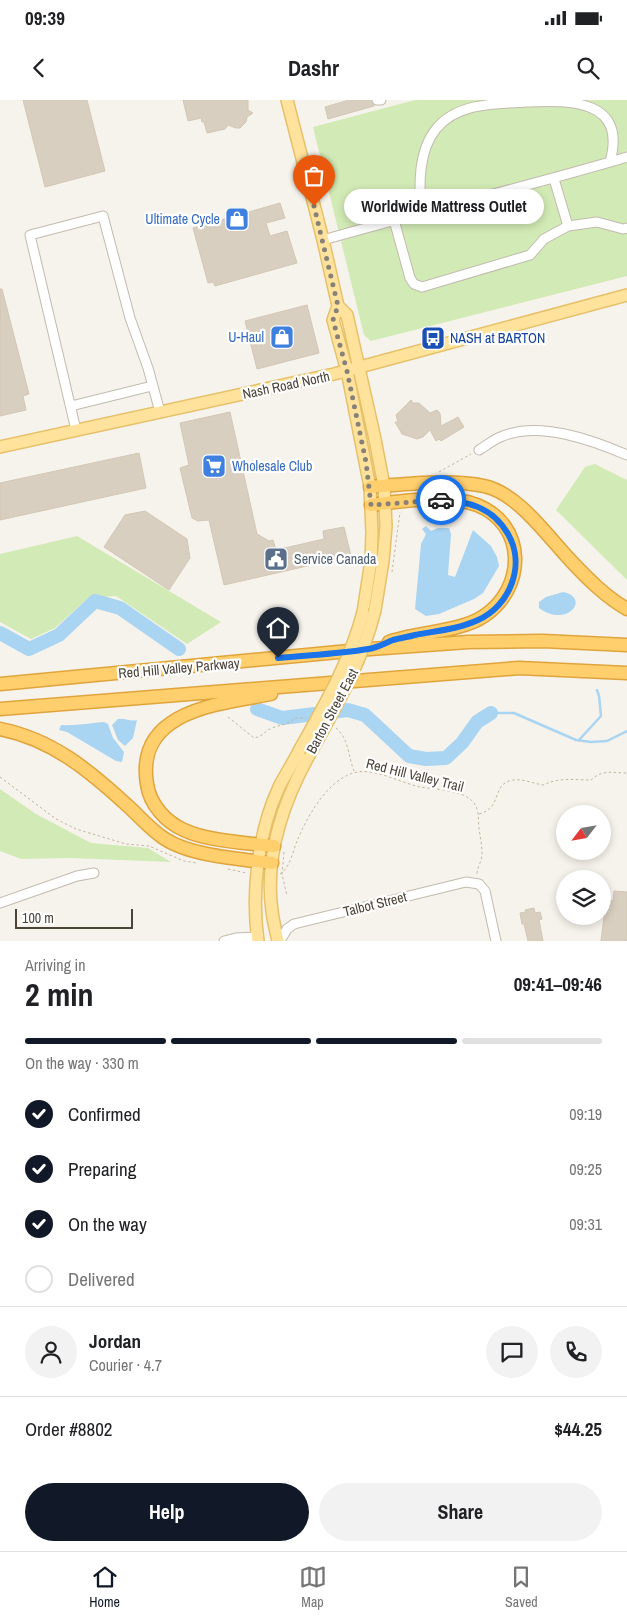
<!DOCTYPE html>
<html lang="en">
<head>
<meta charset="utf-8">
<style>
  :root { --surface:#fff; --page:#f2f2f2; --text:#202124; --muted:#757577; --line:#e0e0e0; --accent:#111827 }
  body { margin:0; font-family:"Archivo Narrow",sans-serif; background:var(--page); color:var(--text); height:100vh; display:flex; flex-direction:column; font-size:19px; white-space:nowrap }
  * { box-sizing:border-box; margin:0 }
  p { font-size:16px; color:var(--muted) }
  .icon { flex:none; width:28px; height:28px; fill:none; stroke:currentColor; stroke-width:2; stroke-linecap:round; stroke-linejoin:round }
  .map { position:relative; height:841px; overflow:hidden }
  .side { display:flex; flex-direction:column; background:var(--surface); flex:1 }
  .side>* { flex:none }
  .needle { width:32px; rotate:239deg }
  .buttons { position:absolute; left:556px; top:705px; display:grid; gap:10px }
  .buttons a { display:grid; place-items:center; width:55px; height:55px; border-radius:50%; background:var(--surface); box-shadow:0 2px 8px #0003; font-size:25px }
  .scale { position:absolute; left:15px; bottom:12px; width:118px; box-sizing:border-box; padding-left:5px; border:2px solid #4b4439; border-top:0; font-size:14px; line-height:18px; white-space:nowrap; color:#4b4439; -webkit-text-stroke:4px #fff; paint-order:stroke }
  .pin { position:absolute; display:grid; place-items:center; width:42px; height:42px; color:#fff; margin:-51px -21px; border-radius:50% 50% 50% 0; rotate:-45deg; box-shadow:0 0 5px #0007 }
  .pin .icon { rotate:45deg }
  .courier { position:absolute; display:grid; place-items:center; width:50px; height:50px; margin:-25px; border:4px solid #1a73e8; border-radius:50%; background:#fff; color:#222; box-shadow:0 1px 6px #0007 }
  .bubble { position:absolute; height:35px; border-radius:18px; background:var(--surface); box-shadow:0 2px 8px #0003; font-size:16px; font-weight:800; line-height:35px; text-align:center }
  .overview em { font-style:normal; font-weight:800 }
  .overview div { display:flex; flex-direction:column-reverse }
  .overview { display:flex; align-items:center; justify-content:space-between; height:85px; padding:0 25px }
  h1 { font-size:32px; font-weight:800; line-height:38px }
  .bar { display:grid; grid-template-columns:repeat(4,1fr); gap:8px 5px; align-content:center; height:60px; padding:0 25px }
  .bar i { height:6px; border-radius:4px; background:var(--line) }
  .bar .selected { background:var(--accent) }
  .bar p { grid-column:span 4 }
  .line { display:flex; align-items:center; gap:12px; padding:0 25px; border-top:1px solid var(--line) }
  .line div { flex:1 }
  .round { display:grid; place-items:center; flex:none; width:52px; height:52px; border-radius:26px; background:var(--page) }
  ol { padding:0 25px; list-style:none }
  li { display:flex; align-items:center; gap:15px; height:55px }
  li p { margin-inline-start:auto }
  li .icon { padding:5px; border-radius:50%; background:var(--accent); color:#fff; stroke-width:4 }
  li:last-child { color:var(--muted) }
  li i { width:28px; height:28px; border:2px solid var(--line); border-radius:50% }
  .cta { display:flex; gap:10px; margin-top:auto; padding:10px 25px }
  .cta a { flex:1; height:58px; border-radius:30px; background:var(--accent); color:#fff; font-size:20px; font-weight:800; line-height:58px; text-align:center }
  .cta a+a { background:var(--page); color:var(--text) }
  .status { display:flex; justify-content:space-between; align-items:center; height:35px; padding:0 25px; background:var(--surface); direction:ltr }
  .status svg { height:14px; fill:currentColor }
  header { display:flex; justify-content:space-between; align-items:center; height:65px; padding:0 25px; background:var(--surface); font-size:22px; font-weight:800 }
  .tab-bar { display:flex; justify-content:space-around; align-items:center; height:70px; border-top:1px solid var(--line); background:var(--surface); font-size:14px; color:var(--muted) }
  .tab-bar a { display:grid; justify-items:center; gap:2px }
  .tab-bar .selected { color:var(--accent) }
  .map>svg:first-child { display:block }
</style>
</head>
<body>
<div class="status"><b>09:39</b><svg viewBox="0 0 49 12"><path d="M0 12V9h3v3zM5 12V6h3v6zM10 12V3h3v9zM15 12V0h3v12zM26 1h20v11H26zM47 4h2v5h-2z"/></svg></div>
<header><svg class="icon" aria-label="back" viewBox="0 0 24 24"><path d="M15 5l-7 7 7 7"/></svg>Dashr<svg class="icon" aria-label="search" viewBox="0 0 24 24"><circle cx="10" cy="10" r="6"/><path d="M15 15l6 6"/></svg></header>
<div class="map">
<svg width="627" height="841" viewBox="0 0 627 841">
  <rect width="100%" height="100%" fill="#f6f3ec"/>
  <path fill="#d2eab5" d="M415,0H627V176L371,241L364,235L313,27Z
    M595,364L627,380V480L556,410L585,367Z
    M77,436L221,522L187,544L116,496L88,498L55,528L31,539L0,522V454Z
    M0,689L36,714L91,743L148,748L171,762L70,758L21,759L0,751Z"/>
  <path fill="#a9d4f2" d="M426,426L431,431L438,428H449L451,434L448,475L455,477L473,430L491,446L497,457L499,466L483,493L474,499L439,514L426,516L415,509L421,444L426,434L422,429Z
    M563,492C591,497 568,529 539,508V502L546,497Z
    M118,619C125,618 130,622 137,620L133,638L125,646L118,640L112,625Z
    M104,622L108,624L113,638L124,652L122,662L116,661L67,632L59,630L61,625C76,626 90,623 104,622Z"/>
  <g fill="none" stroke-linecap="round" stroke-linejoin="round">
    <path stroke="#a9d4f2" stroke-width="2.5" d="M491,613H514L576,640L591,642L607,641L627,631
      M579,640L601,616L599,596L597,590"/>
    <path stroke="#a9d4f2" stroke-width="14" d="M0,533L29,549L59,535L95,501L120,508L179,549
      M257,609L282,618L348,610L365,615L409,656L426,659L446,658L462,643L477,622L491,613"/>
  </g>
  <path fill="#d8cfc1" stroke="#d3c7b4" d="M23,0H87L105,71L45,87Z
    M183,0H248V10L253,13L247,17L246,22L240,28H236L228,25L225,29L207,33L204,22H202L201,18L188,21Z
    M349,0H371L374,6L328,19L325,7Z
    M280,103L285,118L266,123L270,136L287,131L297,163L215,186L213,182L208,183L193,128Z
    M0,189H2L29,294L23,296L26,310L0,316Z
    M307,205L319,253L257,269L245,221Z
    M411,300L413,303H419L430,313L437,310L440,313L441,326L458,317L464,327L441,341L439,339L436,341L430,330L423,337L417,339L402,334L395,322H398L396,315Z
    M230,312L257,434L269,441L273,440L276,450L324,439L323,431L344,427L351,456L224,485L209,420L198,421L192,418L180,368L189,365L180,323Z
    M139,353L146,388L0,420V383Z
    M145,411L187,439L190,458L169,490L104,447L125,415Z
    M614,791L627,792V841H601L606,800L613,801Z
    M534,808L535,813L540,812L542,819L539,820L543,841H528L524,824H522L520,813L526,812L525,810Z"/>
  <g fill="none" stroke-linecap="round" stroke-linejoin="round">
    <g stroke="#c2bbae" stroke-width="11">
      <path id="minor" d="M377,0H381
        M554,79L568,126
        M421,113C419,86 418,51 436,29C458,2 496,4 527,2C572,0 627,0 610,62
        M394,120L410,178L414,184L422,187L530,155L544,139L568,126L597,122L623,129L627,128
        M323,140C424,111 526,87 627,57
        M71,306L152,286
        M76,330L30,135L103,116L130,218L148,268L160,312
        M479,350C487,345 494,339 503,336C540,321 592,340 627,355
        M0,803L77,776L94,773
        M224,841L236,838L258,837
        M280,841L287,829L294,824L466,782L479,784L485,791L496,841"/>
    </g>
    <g stroke="#e6c16a" stroke-width="14">
      <path id="major" d="M287,0L323,140L338,206L347,215L375,339L384,386L386,426L383,461L375,510
        M338,206L333,220L347,271L370,387L372,433L371,461L363,512
        M0,347L334,274L627,195
        M258,841C251,793 258,732 279,687C285,675 293,663 299,651
        M278,841C276,831 273,821 272,811C264,754 284,699 312,650"/>
    </g>
    <g stroke="#e0a43c" stroke-width="15">
      <path id="highway" d="M370,387C402,384 453,379 484,386C518,393 548,437 572,462C589,480 606,497 627,509
        M371,405C402,401 448,394 477,405C527,425 526,488 484,516C461,532 416,532 389,542
        M0,584L370,549L468,542L543,541L627,545
        M271,594C219,604 135,610 147,684C150,705 166,722 184,730C207,741 247,743 274,746
        M0,609L519,568L627,573
        M0,629C52,639 90,671 128,706C140,717 152,731 165,739C191,756 241,759 272,763"/>
    </g>
    <path stroke="#c4b79f" stroke-width="1" stroke-dasharray="2.5 2.5" stroke-linecap="butt" d="M439,372L471,354
      M392,472L400,412
      M228,617L254,638C264,636 264,631 272,628C282,624 286,626 295,618H306
      M336,628C349,639 348,656 354,671
      M0,677L56,719L76,729L126,744L149,746L184,761L197,763
      M479,714C502,708 492,687 509,681C521,677 533,684 544,685C557,677 577,680 591,680C603,669 612,673 627,673
      M284,752L282,774L287,796
      M228,769L246,773
      M280,774C290,768 293,751 297,741C308,714 335,666 369,672C386,674 403,683 420,687C437,690 471,689 477,709C479,715 478,722 479,728C480,737 482,745 482,754C482,762 476,769 477,776"/>
    <use href="#minor" stroke="#fff" stroke-width="9"/>
    <use href="#major" stroke="#ffe39c" stroke-width="11"/>
    <use href="#highway" stroke="#ffcf6e" stroke-width="12"/>
    <g stroke="#e6c16a" stroke-width="14" stroke-linecap="butt">
      <path id="major-bridge" d="M312,650C337,605 363,560 375,510
        M299,651C324,606 350,562 363,512"/>
    </g>
    <use href="#major-bridge" stroke="#ffe39c" stroke-width="11"/>
  </g>
  <g fill="none" stroke-linecap="round" stroke-linejoin="round">
    <path stroke="#878178" stroke-width="5" stroke-dasharray="0 9" d="M314,106L338,206L333,220L347,271L366,362L371,405L441,400"/>
    <path stroke="#1a73e8" stroke-width="6" d="M278,558C308,555 339,554 368,549C377,548 385,543 393,540C400,538 408,537 415,535C436,531 459,529 478,520C510,506 526,465 508,434C493,408 469,401 441,400"/>
  </g>
  <defs>
    <g id="shop-square" transform="scale(1.25)"><rect x="-9" y="-9" width="18" height="18" rx="4" fill="#3f7fe0" stroke="#fff"/><path d="M-5-2.5h2.3a2.7 3.5 0 0 1 5.4 0H5L5.5 6h-11ZM-1.5-2.5h3a1.5 2.3 0 0 0-3 0Z" fill="#fff"/></g>
    <g id="bus-square" transform="scale(1.25)"><rect x="-9" y="-9" width="18" height="18" rx="4" fill="#1a4fb4" stroke="#fff"/><path d="M-5-6H5V4H4V6H2V4H-2V6H-4V4H-5ZM-3.5-4V0h7V-4ZM-3.5 1.2v1.5H-2V1.2ZM2 1.2v1.5H3.5V1.2Z" fill="#fff"/></g>
    <g id="supermarket-square" transform="scale(1.25)"><rect x="-9" y="-9" width="18" height="18" rx="4" fill="#3f7fe0" stroke="#fff"/><path d="M-6-5.5h2.5l.6 2H6L4.5 2H-2.5L-4.4-4H-6ZM-1.5 3.2a1.3 1.3 0 1 0 .1 0ZM3 3.2a1.3 1.3 0 1 0 .1 0Z" fill="#fff"/></g>
    <g id="civic-square" transform="scale(1.25)"><rect x="-9" y="-9" width="18" height="18" rx="4" fill="#5c6f8a" stroke="#fff"/><path d="M-.6-6.5H3V-4.5H.6V-3L4-1V1h2V6H-6V1h2V-1L-.6-3ZM-1.2 2.5V6h2.4V2.5Z" fill="#fff"/></g>
  </defs>
  <g fill-rule="evenodd">
    <use href="#shop-square" x="237" y="119"/>
    <use href="#shop-square" x="282" y="237"/>
    <use href="#bus-square" x="433" y="238"/>
    <use href="#supermarket-square" x="214" y="366"/>
    <use href="#civic-square" x="276" y="459"/>
  </g>
  <g text-anchor="middle" dominant-baseline="central" stroke-width="4.5" stroke-linejoin="round" paint-order="stroke">
    <g font-size="14" fill="#366cbe" stroke="#fff" text-anchor="end">
      <text x="220" y="119">Ultimate Cycle</text>
      <text x="264" y="237">U-Haul</text>
      <text x="232" y="366" text-anchor="start">Wholesale Club</text>
    </g>
    <g font-size="14" fill="#164399" stroke="#fff" text-anchor="start">
      <text x="450" y="238">NASH at BARTON</text>
    </g>
    <g font-size="14" fill="#4b4439" stroke="#fff">
      <text transform="translate(286 285) rotate(-12)">Nash Road North</text>
      <text transform="translate(179 568) rotate(-5)">Red Hill Valley Parkway</text>
      <text transform="translate(332 611) rotate(-62)">Barton Street East</text>
      <text transform="translate(415 675) rotate(14)">Red Hill Valley Trail</text>
      <text transform="translate(375 804) rotate(-14)">Talbot Street</text>
    </g>
    <g font-size="14" fill="#4e5e75" stroke="#fff" text-anchor="start">
      <text x="294" y="459">Service Canada</text>
    </g>
  </g>
</svg>
<div class="buttons">
<a><svg class="needle" viewBox="-14 -14 28 28"><path d="M0-13l5 13h-10z" fill="#e53935"/><path d="M0 13l5-13h-10z" fill="#757577"/></svg></a>
<a><svg class="icon" aria-label="layers" viewBox="0 0 24 24"><path d="M12 4l9 5-9 5-9-5zM3 14l9 5 9-5"/></svg></a>
</div>
<div class="scale">100 m</div>
<div class="pin" style="left:314px;top:106px;background:#ea580c"><svg class="icon" aria-label="bag" viewBox="0 0 24 24"><path d="M5 8h14l-1 12H6zM9 8a3 3 0 0 1 6 0"/></svg></div>
<div class="pin" style="left:278px;top:558px;background:#1f2937"><svg class="icon" aria-label="home" viewBox="0 0 24 24"><path d="M3 11l9-7 9 7M6 9v11h12V9"/></svg></div>
<div class="courier" style="left:441px;top:400px"><svg class="icon" aria-label="car" viewBox="0 0 24 24"><path d="M5 17H2v-5l4-1 3-4h7l3 4 3 1v5h-3M9 17h6M6 11h13"/><circle cx="7" cy="17" r="2"/><circle cx="17" cy="17" r="2"/></svg></div>
<div class="bubble" style="left:344px;top:89px;width:200px">Worldwide Mattress Outlet</div>
</div>
<section class="side">
<div class="overview"><div><h1>2 min</h1><p>Arriving in</p></div><em>09:41–09:46</em></div>
<div class="bar"><i class="selected"></i><i class="selected"></i><i class="selected"></i><i></i><p>On the way · 330 m</p></div>
<ol>
<li><svg class="icon" aria-label="check" viewBox="0 0 24 24"><path d="M5 12l5 5 9-10"/></svg>Confirmed<p>09:19</p></li>
<li><svg class="icon" aria-label="check" viewBox="0 0 24 24"><path d="M5 12l5 5 9-10"/></svg>Preparing<p>09:25</p></li>
<li><svg class="icon" aria-label="check" viewBox="0 0 24 24"><path d="M5 12l5 5 9-10"/></svg>On the way<p>09:31</p></li>
<li><i></i>Delivered</li>
</ol>
<div class="line" style="height:90px"><a class="round"><svg class="icon" aria-label="person" viewBox="0 0 24 24"><circle cx="12" cy="8" r="4"/><path d="M4 21q1-7 8-7t8 7"/></svg></a><div><b>Jordan</b><p>Courier · 4.7</p></div><a class="round"><svg class="icon" aria-label="chat" viewBox="0 0 24 24"><path d="M4 5h16v11H9l-5 4z"/></svg></a><a class="round"><svg class="icon" aria-label="phone" viewBox="0 0 24 24"><path d="M5 4h4l2 5-3 2q2 4 5 5l2-3 5 2v4C11 20 4 13 5 4z"/></svg></a></div>
<div class="line" style="height:65px"><div>Order #8802</div><b>$44.25</b></div>
<div class="cta"><a>Help</a><a>Share</a></div>
</section>
<nav class="tab-bar">
<a class="selected"><svg class="icon" aria-label="home" viewBox="0 0 24 24"><path d="M3 11l9-7 9 7M6 9v11h12V9"/></svg>Home</a>
<a><svg class="icon" aria-label="map" viewBox="0 0 24 24"><path d="M3 6l6-2 6 2 6-2v14l-6 2-6-2-6 2zM9 4v14M15 6v14"/></svg>Map</a>
<a><svg class="icon" aria-label="saved" viewBox="0 0 24 24"><path d="M7 4h10v16l-5-4-5 4z"/></svg>Saved</a>
</nav>
</body>
</html>
